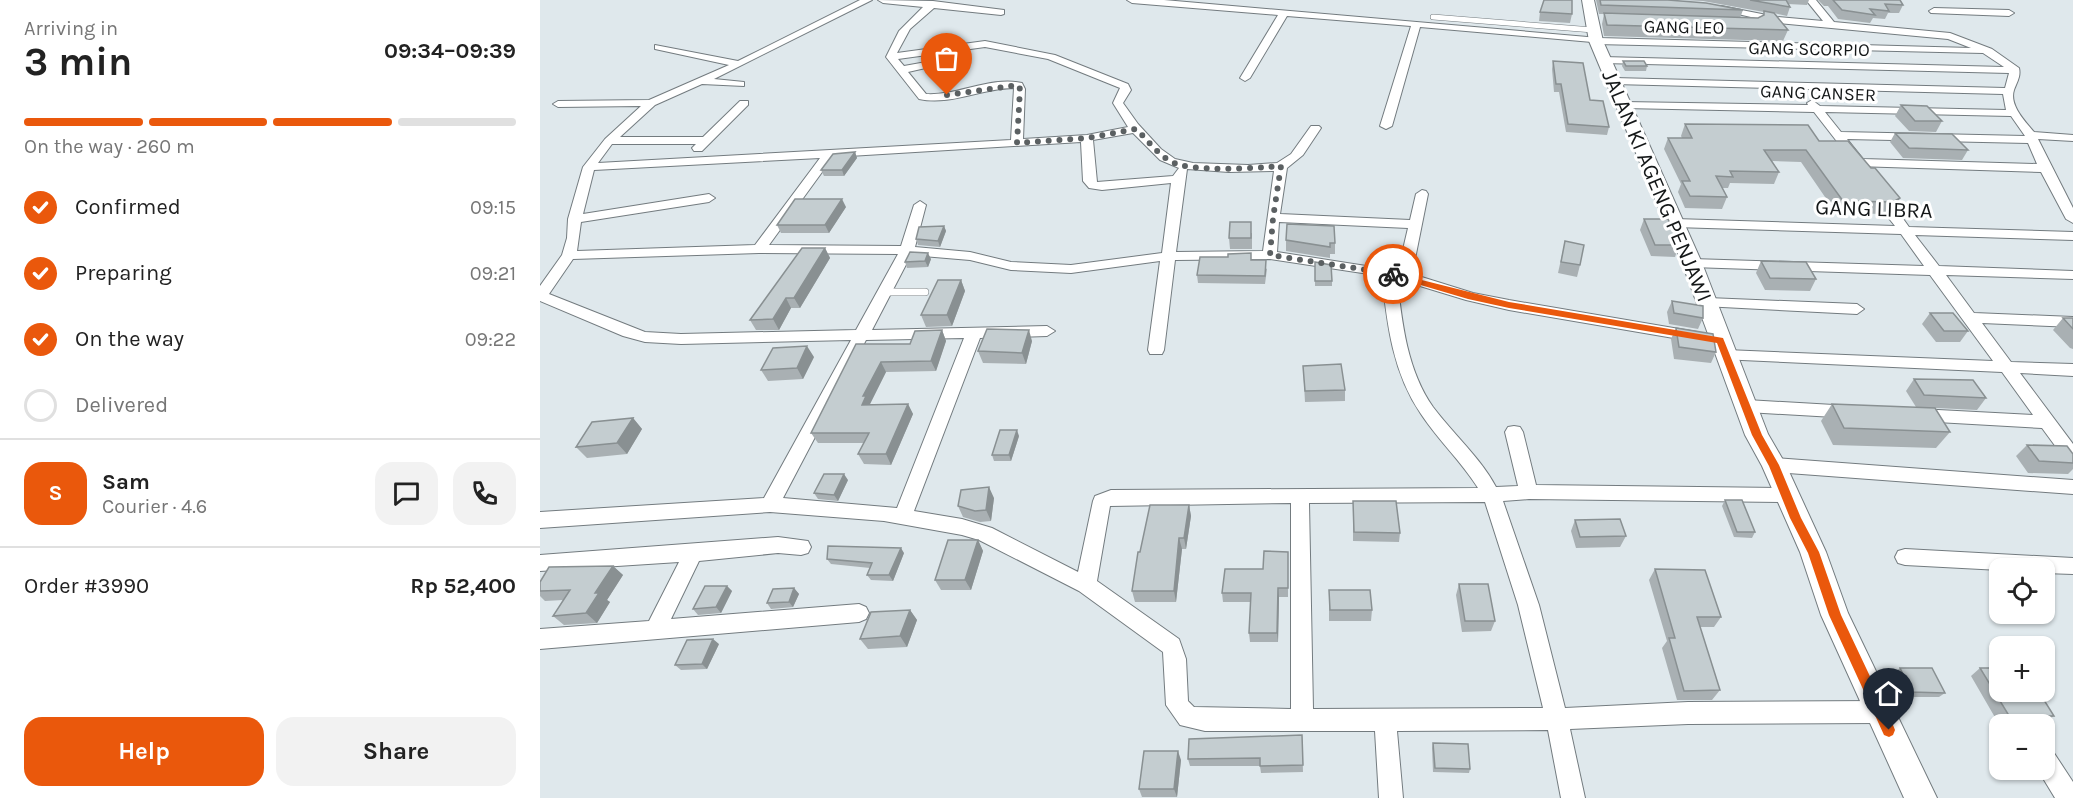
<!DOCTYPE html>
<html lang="en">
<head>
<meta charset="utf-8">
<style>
  :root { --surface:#fff; --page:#f2f2f2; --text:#222; --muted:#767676; --line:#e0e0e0; --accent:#ea580c }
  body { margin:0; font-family:Karla,sans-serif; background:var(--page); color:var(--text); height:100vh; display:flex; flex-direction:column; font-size:22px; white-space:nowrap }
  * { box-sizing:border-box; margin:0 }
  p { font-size:20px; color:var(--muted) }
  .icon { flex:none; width:33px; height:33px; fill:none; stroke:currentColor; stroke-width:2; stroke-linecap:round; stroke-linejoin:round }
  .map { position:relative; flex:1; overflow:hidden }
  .panel { display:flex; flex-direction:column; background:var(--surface); width:540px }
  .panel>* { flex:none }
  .tools { position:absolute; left:1449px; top:558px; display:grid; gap:12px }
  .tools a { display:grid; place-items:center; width:66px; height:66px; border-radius:12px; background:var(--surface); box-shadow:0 2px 4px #0004; font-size:30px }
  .pin { position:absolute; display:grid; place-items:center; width:51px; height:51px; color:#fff; margin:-62px -26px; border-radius:50% 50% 50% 0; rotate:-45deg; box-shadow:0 0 6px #0007 }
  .pin .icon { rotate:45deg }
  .courier { position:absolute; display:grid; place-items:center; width:60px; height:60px; margin:-30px; border:4px solid #ea580c; border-radius:50%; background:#fff; color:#222; box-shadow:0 2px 8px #0007 }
  .summary em { font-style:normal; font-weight:700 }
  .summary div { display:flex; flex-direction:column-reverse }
  .summary { display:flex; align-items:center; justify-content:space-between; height:102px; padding:0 24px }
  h1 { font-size:39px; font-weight:700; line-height:45px }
  .bar { display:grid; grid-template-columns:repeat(4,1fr); gap:9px 6px; align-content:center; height:72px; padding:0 24px }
  .bar i { height:8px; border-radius:4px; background:var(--line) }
  .bar .current { background:var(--accent) }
  .bar p { grid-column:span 4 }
  .line { display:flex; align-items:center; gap:15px; padding:0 24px; border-top:2px solid var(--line) }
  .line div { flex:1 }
  .round { display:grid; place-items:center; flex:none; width:63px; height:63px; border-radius:18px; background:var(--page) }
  ol { padding:0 24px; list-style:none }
  li { display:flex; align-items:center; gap:18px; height:66px }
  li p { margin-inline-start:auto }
  li .icon { padding:6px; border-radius:50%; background:var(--accent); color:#fff; stroke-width:4 }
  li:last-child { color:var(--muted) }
  li i { width:33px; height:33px; border:3px solid var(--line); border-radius:50% }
  .cta { display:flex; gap:12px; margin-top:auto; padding:12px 24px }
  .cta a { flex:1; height:69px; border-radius:18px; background:var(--accent); color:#fff; font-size:24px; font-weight:700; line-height:69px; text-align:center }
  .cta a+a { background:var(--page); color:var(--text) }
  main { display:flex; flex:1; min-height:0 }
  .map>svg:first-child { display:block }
</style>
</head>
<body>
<main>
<section class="panel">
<div class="summary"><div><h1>3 min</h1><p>Arriving in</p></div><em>09:34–09:39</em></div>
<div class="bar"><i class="current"></i><i class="current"></i><i class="current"></i><i></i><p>On the way · 260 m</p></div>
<ol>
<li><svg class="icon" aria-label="check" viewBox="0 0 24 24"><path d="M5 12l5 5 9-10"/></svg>Confirmed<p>09:15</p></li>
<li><svg class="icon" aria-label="check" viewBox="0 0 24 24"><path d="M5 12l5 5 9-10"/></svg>Preparing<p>09:21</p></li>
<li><svg class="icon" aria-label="check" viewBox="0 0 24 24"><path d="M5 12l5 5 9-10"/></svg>On the way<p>09:22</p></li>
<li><i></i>Delivered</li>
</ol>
<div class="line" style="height:108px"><b class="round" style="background:var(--accent);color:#fff">S</b><div><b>Sam</b><p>Courier · 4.6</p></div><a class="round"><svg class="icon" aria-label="chat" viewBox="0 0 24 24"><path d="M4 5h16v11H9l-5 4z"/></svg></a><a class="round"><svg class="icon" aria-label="phone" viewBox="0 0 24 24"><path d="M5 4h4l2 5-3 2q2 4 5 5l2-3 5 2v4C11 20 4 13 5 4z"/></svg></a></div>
<div class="line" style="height:78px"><div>Order #3990</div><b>Rp 52,400</b></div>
<div class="cta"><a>Help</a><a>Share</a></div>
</section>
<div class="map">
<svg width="1533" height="798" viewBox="0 0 1533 798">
  <rect width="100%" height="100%" fill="#dfe8ec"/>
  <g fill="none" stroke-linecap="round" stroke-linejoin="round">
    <g stroke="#737b7f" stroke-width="6">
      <path id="lane-far1" d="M893,17L1053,30"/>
    </g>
    <g stroke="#737b7f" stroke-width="8">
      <path id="lane" d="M344,292H385"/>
    </g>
    <g stroke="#737b7f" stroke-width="2">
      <path id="street" d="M320,0H332L174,79L204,82V86L162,84L115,105L80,137H163L200,101H208V105L162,151H154L152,148L156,144H72L58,163L471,140L474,88C442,88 411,106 379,99L346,57L359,31L383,7L343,3L338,0L393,1L464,10V14L461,15L394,8L370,29L357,53L445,41L515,55L588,84L591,90L583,103L598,124L621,149L635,159L653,163L708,165L737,163L751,154L771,126H779L781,128L763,155L747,168L740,214L870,220L876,194L882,190L886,191L888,194L872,274L933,293L969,300L1157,332L1165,337L1157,342L969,310L926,300L857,279C862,323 867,370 893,407C914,435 940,457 956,487L978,486L965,432L968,427L974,426L980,427L983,432L996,485L1246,488L1252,490L1255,495L1252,500L1246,502L989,499L963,501L999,605L1025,708L1148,702L1340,701L1348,704L1351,712L1348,720L1340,723L1148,724L1030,729L1045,798H1021L1008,730L857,731L863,798H839L835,731H665L640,725L626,705L623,652L539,591L439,540L422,535L344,521L230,512L0,528V512L224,498L311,340L141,344L105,342L83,336L0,301V286L22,255L27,238L28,219L43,167L65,139L101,106L18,107L13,104L18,101L109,100L189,65L115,49V45L198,61ZM445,47L508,59L580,88L573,103L588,127L547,135L483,139L485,89L482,83C450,76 418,96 386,94L368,72L425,59V55L364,66L358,59ZM593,133L620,160L639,168L633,176L557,182L553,140ZM541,142L543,181L549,188L562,190L631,183L622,253L531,265L471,262L430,252L375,247L386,205L380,201L374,205L361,246L229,245L293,157ZM280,158L215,245L37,251L41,222L169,202L175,198L169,194L43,214L54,170ZM647,169L689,172L734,171L723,251L636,252ZM739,222L868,228L858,271L737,252ZM219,253L358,254L316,330L141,334L105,332L9,294L33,259ZM371,255L430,260L471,270L531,273L620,261L608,350L610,354H622L624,350L635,260L730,259L842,276C847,325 853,373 881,414C898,440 921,461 938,488L571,490L555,496L553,501L538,572L452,528L422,519L374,511L440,338L507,336L515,331L507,326L332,330ZM424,338L357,508L243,498L326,340ZM945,502L978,605L1003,708L773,709L769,503ZM751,503V709L654,707L648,701L646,659L639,639L557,581L570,506Z
        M587,0H624L1059,38L1431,48L1408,39L1237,23L1176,9L1181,6L1237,17L1283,21L1266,0H1276L1294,22L1410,33L1452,49L1479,68C1481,76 1477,82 1474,90C1469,105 1485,121 1494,132L1533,135V141L1498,139L1533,208V223L1526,219L1501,172L1316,166L1274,112L1084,108L1079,105L1084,102L1268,105L1267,103L1272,100L1280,106L1466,110L1463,94L1074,84L1069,81L1074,78L1465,88L1469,73L1063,63L1058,60L1063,57L1464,67L1443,53L1056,44L1052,42L880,27L852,126L846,129L840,126L871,26L747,16L710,78L705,81L700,78L738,15L592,3ZM1285,112L1471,116L1485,136L1301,132ZM1307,139L1488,143L1497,164L1323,159Z
        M1394,8L1469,10L1474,13L1469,16L1391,13L1389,11Z
        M1354,212L1359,213L1369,227L1533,232V240L1375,235L1399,266L1533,271V279L1406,275L1434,313L1533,317V327L1442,323L1471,362L1533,364V376L1480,373L1533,444V464L1527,462L1502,428L1379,421L1373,419L1371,415L1373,411L1379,409L1493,415L1462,372L1180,359L1178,355L1180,351L1186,350L1453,361L1390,275L1152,267L1145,263L1152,259L1384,266L1361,234L1135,227L1128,223L1135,219L1355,226L1347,216Z
        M1168,298L1317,304L1324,309L1317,314L1163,306L1161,303Z
        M1207,400L1311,406L1317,408L1319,412L1317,416L1311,418L1207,412L1201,410L1199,406L1201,402Z
        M1234,458L1533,480V494L1234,472L1228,470L1225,465L1228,460Z
        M238,537L268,541L271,547L268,553L261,555L238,553L159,561L131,619L319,604L326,607L329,613L326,619L319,622L0,649V629L109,621L139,562L0,571V555Z
        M1365,549L1533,558V574L1504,573V568H1460V570L1365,565L1358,563L1355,557L1358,551Z
        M1504,747L1512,750L1533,782V798H1515L1498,770H1504Z"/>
    </g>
    <g stroke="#737b7f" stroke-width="2">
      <path id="secondary" d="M1042,0H1054L1063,41L1162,263L1228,434L1246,465L1286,552L1308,613L1397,798H1364L1281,615L1260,552L1222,466L1205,435L1142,263L1049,41Z"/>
    </g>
    <use href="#lane-far1" stroke="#fff" stroke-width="5"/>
    <use href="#lane" stroke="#fff" stroke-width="7"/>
    <use href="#street" fill="#fff" fill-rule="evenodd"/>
    <use href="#secondary" fill="#fff" fill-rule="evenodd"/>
  </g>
  <path fill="#a9b0b3" d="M1056,0H1128L1203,10L1200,18H1218L1222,16L1224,12L1163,1L1142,0H1269L1267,5L1248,4L1250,7L1247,16L1234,13L1248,30L1243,41L1064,36L1062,24L1064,14H1059Z
    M1278,0H1360L1363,5L1359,13H1348L1345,19L1333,18L1330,23L1298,19L1288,6H1284Z
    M1000,12L1032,14L1030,23L999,21Z
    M1013,61L1050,100L1069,127L1067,135L1026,132L1019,92H1014L1012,69Z
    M1083,61L1107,66L1106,71H1085L1082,66Z
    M1361,105L1402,121L1396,132L1369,131L1355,116Z
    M1145,124L1279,141L1331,168L1360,198L1353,210L1346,214L1296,213L1261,162L1232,161L1239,172L1234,184L1190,183L1188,188H1182L1187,197L1182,209L1145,208L1138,192L1141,184L1124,149L1128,138H1142L1141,136Z
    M1355,133L1428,150L1422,160L1363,158L1350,142Z
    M315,152L317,158L304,176H284L281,170Z
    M306,207L289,233H241L237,225Z
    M1104,219L1139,245L1135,257L1111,256L1100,230Z
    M404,226L406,231L400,247L378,245L376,239Z
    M712,233V249H690L689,238Z
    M746,240L795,243V254H790V258L746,251Z
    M1025,241L1040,265L1037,277L1018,273Z
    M285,248L290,258L260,308H251L239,330H216L210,320Z
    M688,257L712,260L727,269L725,284L658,283L657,275Z
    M391,259L388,267L367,268L365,262Z
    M1221,261L1276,279L1270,291L1225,290L1216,273Z
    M775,262L792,281V286H775Z
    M421,280L425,291L412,326L386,327L381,315Z
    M1132,301L1163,318L1158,329L1129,324L1127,312Z
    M1390,313L1428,331L1420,342H1396L1382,324Z
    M1523,318H1533V349L1530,348L1513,330Z
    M1136,328L1176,352L1171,363L1134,359L1131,339Z
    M402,330L406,341L396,371L346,372L330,404H368L373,414L351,465L324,464L318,454L324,443H278L271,433L316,344H370Z
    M492,341L486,364L443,363L438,351Z
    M274,357L263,379L228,381L221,370Z
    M763,366L805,390V401L765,402Z
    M1374,379L1446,398L1437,410L1376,407L1366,391Z
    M1292,404L1410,432L1396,448L1293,445L1281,421Z
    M93,418L102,429L87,454L47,458L36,447Z
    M479,436L471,461H454L452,455Z
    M1487,445L1533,454V469L1528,474L1488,473L1476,456Z
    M308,480L298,501L278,499L274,493Z
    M454,498L451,521L440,522L423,517L418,506Z
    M1185,500L1215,532L1212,538L1194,537L1182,506Z
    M813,501L860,533L859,542L813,541Z
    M649,505L651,516L646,549H642L636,602H595L592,591L600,552Z
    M1035,520L1086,536L1080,547L1036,548L1031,531Z
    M438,540L443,551L431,590H401L395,580Z
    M748,552V597H739L738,642H710L709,633L711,602H683L682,593L723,569Z
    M364,553L353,581L331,580L327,575L330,568L291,564L287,559Z
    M73,566L83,575L67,600L70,602L57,623L24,625L13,616L23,600L5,601L0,596V582Z
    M1115,569L1181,617L1174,627H1160L1180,690L1172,700H1137L1122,648L1127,641L1109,580Z
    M919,584L955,621L951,631L922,632L916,595Z
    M187,586L192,591L181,613L158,615L153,609Z
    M254,588L259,594L253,607L231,609L227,603Z
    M789,590L832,610L831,621H789Z
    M370,610L377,620L367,647L328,649L320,639Z
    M179,644L167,669L141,670L135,665Z
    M1360,668L1405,693L1399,697H1366L1354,673Z
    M1440,668L1514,716L1503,723L1495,724H1496H1460V726L1431,676Z
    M762,735L763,772L721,773L720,766H650L648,759Z
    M893,743L930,769L929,773L893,772L892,748Z
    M641,760L637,797H602L599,789Z"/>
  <path fill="#899092" d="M315,152L317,158L304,176L302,170Z
    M1360,198L1353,210L1346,214L1353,202Z
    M302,199L306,207L289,233L285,225Z
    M404,226L406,231L400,247L398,241Z
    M285,248L290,258L260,308L254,298Z
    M388,253L391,259L388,267L385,261Z
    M421,280L425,291L412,326L407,315Z
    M246,298L251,308L239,330L233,319Z
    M402,330L406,341L396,371L391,361Z
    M489,330L492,341L486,364L482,353Z
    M267,346L274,357L263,379L257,368Z
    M341,362L346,372L330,404L331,407L322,405L323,396Z
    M368,404L373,414L351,465L346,454Z
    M93,418L102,429L87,454L77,443Z
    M477,430L479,436L471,461L469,455Z
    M304,474L308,480L298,501L294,495Z
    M449,487L454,498L451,521L446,510Z
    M649,505L651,516L646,549L644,538Z
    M639,538L642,549L636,602L634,591Z
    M438,540L443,551L431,590L425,580Z
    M361,548L364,553L353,581L349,575Z
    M73,566L83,575L67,600L70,602L57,623L46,613L55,593Z
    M187,586L192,591L181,613L176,607Z
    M254,588L259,594L253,607L249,602Z
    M738,588L739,597L738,642L737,633Z
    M370,610L377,620L367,647L360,636Z
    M173,639L179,644L167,669L162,664Z
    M638,751L641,760L637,797L634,789Z"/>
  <path fill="#c4cdd0" stroke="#899092" stroke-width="1.5" d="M1004,0H1032V14L1000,12Z
    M1060,0H1128L1166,3L1203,10L1061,5Z
    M1210,0H1246L1250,7Z
    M1293,0H1360L1363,5L1345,4L1349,11L1330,9L1335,15L1302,10Z
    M1224,11L1234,13L1248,30L1067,25L1064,13L1218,18L1224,15Z
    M1013,61L1043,63L1050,100L1063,101L1069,127L1028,124L1021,84H1016Z
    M1083,61H1104L1107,66H1086Z
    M1361,105L1387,106L1402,121H1375Z
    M1145,124L1268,125L1279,141H1308L1331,168H1335L1360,198L1353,202L1303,201L1266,150H1224L1239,172L1190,171L1193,177L1176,176L1187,197L1150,196L1142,181H1150L1128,138H1152Z
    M1355,133L1412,134L1428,150L1369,148Z
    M315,152L302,170H281L293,154Z
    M255,199H302L285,225H237Z
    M1104,219H1128L1139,245H1115Z
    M690,222H711V238H689Z
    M747,224L794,226L795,243H790V247L746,240Z
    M404,226L398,241L376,239L379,227Z
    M1025,241L1044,245L1040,265L1021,262Z
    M262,248H285L254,298H246L233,319L210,320Z
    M370,252L388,253L385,261L365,262Z
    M711,253V260H726L725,276L657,275L660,257H688V254Z
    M1221,261L1266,262L1276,279L1230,278Z
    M775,262L791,265L792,281H775Z
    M398,280H421L407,315H381Z
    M1132,301L1163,306V318L1134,313Z
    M1390,313H1413L1428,331H1404Z
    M1523,318H1533V329Z
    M1136,328L1173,334L1176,352L1139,347Z
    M447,329L489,330L482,353L438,351Z
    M402,330L391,361L341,362L323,396H326L322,405L368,404L346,454H318L329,433H271L316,344H370L375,331Z
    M267,346L257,368L221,370L233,348Z
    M801,364L805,390L765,391L763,366Z
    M1374,379L1433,380L1446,398L1384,395Z
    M1292,404L1395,408L1410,432L1304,428Z
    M93,418L77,443L36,447L52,422Z
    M460,430H477L469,455H452Z
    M1487,445L1527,446L1533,454V463L1499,461Z
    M284,474H304L294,495L274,493Z
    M449,487L446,510L435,511L418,506L421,490Z
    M1185,500H1202L1215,532H1197Z
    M813,501H856L860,533L814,532Z
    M610,505H649L644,538H639L634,591H592L598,552H600Z
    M1080,519L1086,536L1040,537L1035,520Z
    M408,540H438L425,580H395Z
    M288,546L361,548L349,575H327L332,563L287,559Z
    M724,551L748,552V588H738L737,633H709L711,593H682L685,569H723Z
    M73,566L55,593H59L46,613L13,616L30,590L0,591V582L9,567Z
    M1115,569L1165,570L1181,617H1157L1180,690L1144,691L1129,638H1135Z
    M919,584H948L955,621H925Z
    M165,586H187L176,607L153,609Z
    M254,588L249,602L227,603L233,589Z
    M789,590H830L832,610H790Z
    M370,610L360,636L320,639L331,612Z
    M173,639L162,664L135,665L147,640Z
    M1360,668H1392L1405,693L1372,692Z
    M1440,668H1460V692H1499L1514,716H1491L1496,724H1474Z
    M762,735L763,765L720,766V758L648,759L649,739Z
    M893,743L928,744L930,769L895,768Z
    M604,751H638L634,789H599Z"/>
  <path fill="#ea580c" d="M850,272L969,302L1183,338L1222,435L1239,465L1261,518L1279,552L1301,615L1353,725L1355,730L1353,735L1349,737L1344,735L1289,615L1268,553L1250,518L1229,466L1212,435L1177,343L969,308L928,299L850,276Z"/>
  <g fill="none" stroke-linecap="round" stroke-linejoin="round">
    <path stroke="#5b6062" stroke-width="6" stroke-dasharray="0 10.8" d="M407,95L478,85L480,89L477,143L547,138L596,129C607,139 617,154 630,161C651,173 716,168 741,166L733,218L730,255L853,274"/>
  </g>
  <g text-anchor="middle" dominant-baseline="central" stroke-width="6" stroke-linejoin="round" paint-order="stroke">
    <g font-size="18" fill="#141718" stroke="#fff">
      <text transform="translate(1144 27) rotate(1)">GANG LEO</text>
      <text transform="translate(1269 49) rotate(1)">GANG SCORPIO</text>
      <text transform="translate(1278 93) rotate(2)">GANG CANSER</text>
    </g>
    <g font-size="22" fill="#141718" stroke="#fff">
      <text transform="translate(1117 186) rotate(67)">JALAN KI AGENG PENJAWI</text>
      <text transform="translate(1334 209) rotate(2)">GANG LIBRA</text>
    </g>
  </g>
</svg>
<div class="tools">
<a><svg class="icon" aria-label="locate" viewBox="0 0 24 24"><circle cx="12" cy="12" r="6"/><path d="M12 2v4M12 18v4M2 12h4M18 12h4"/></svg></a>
<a>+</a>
<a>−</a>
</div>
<div class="pin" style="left:407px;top:95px;background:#ea580c"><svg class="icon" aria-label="bag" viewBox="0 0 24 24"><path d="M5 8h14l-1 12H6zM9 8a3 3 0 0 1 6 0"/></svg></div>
<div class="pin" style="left:1349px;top:730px;background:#1f2937"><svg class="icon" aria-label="home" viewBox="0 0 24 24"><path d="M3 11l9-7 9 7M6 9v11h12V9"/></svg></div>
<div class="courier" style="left:853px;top:274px"><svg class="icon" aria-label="bike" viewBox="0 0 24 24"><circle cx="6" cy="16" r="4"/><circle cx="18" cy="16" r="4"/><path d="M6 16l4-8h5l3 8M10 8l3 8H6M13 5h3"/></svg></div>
</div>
</main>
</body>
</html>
